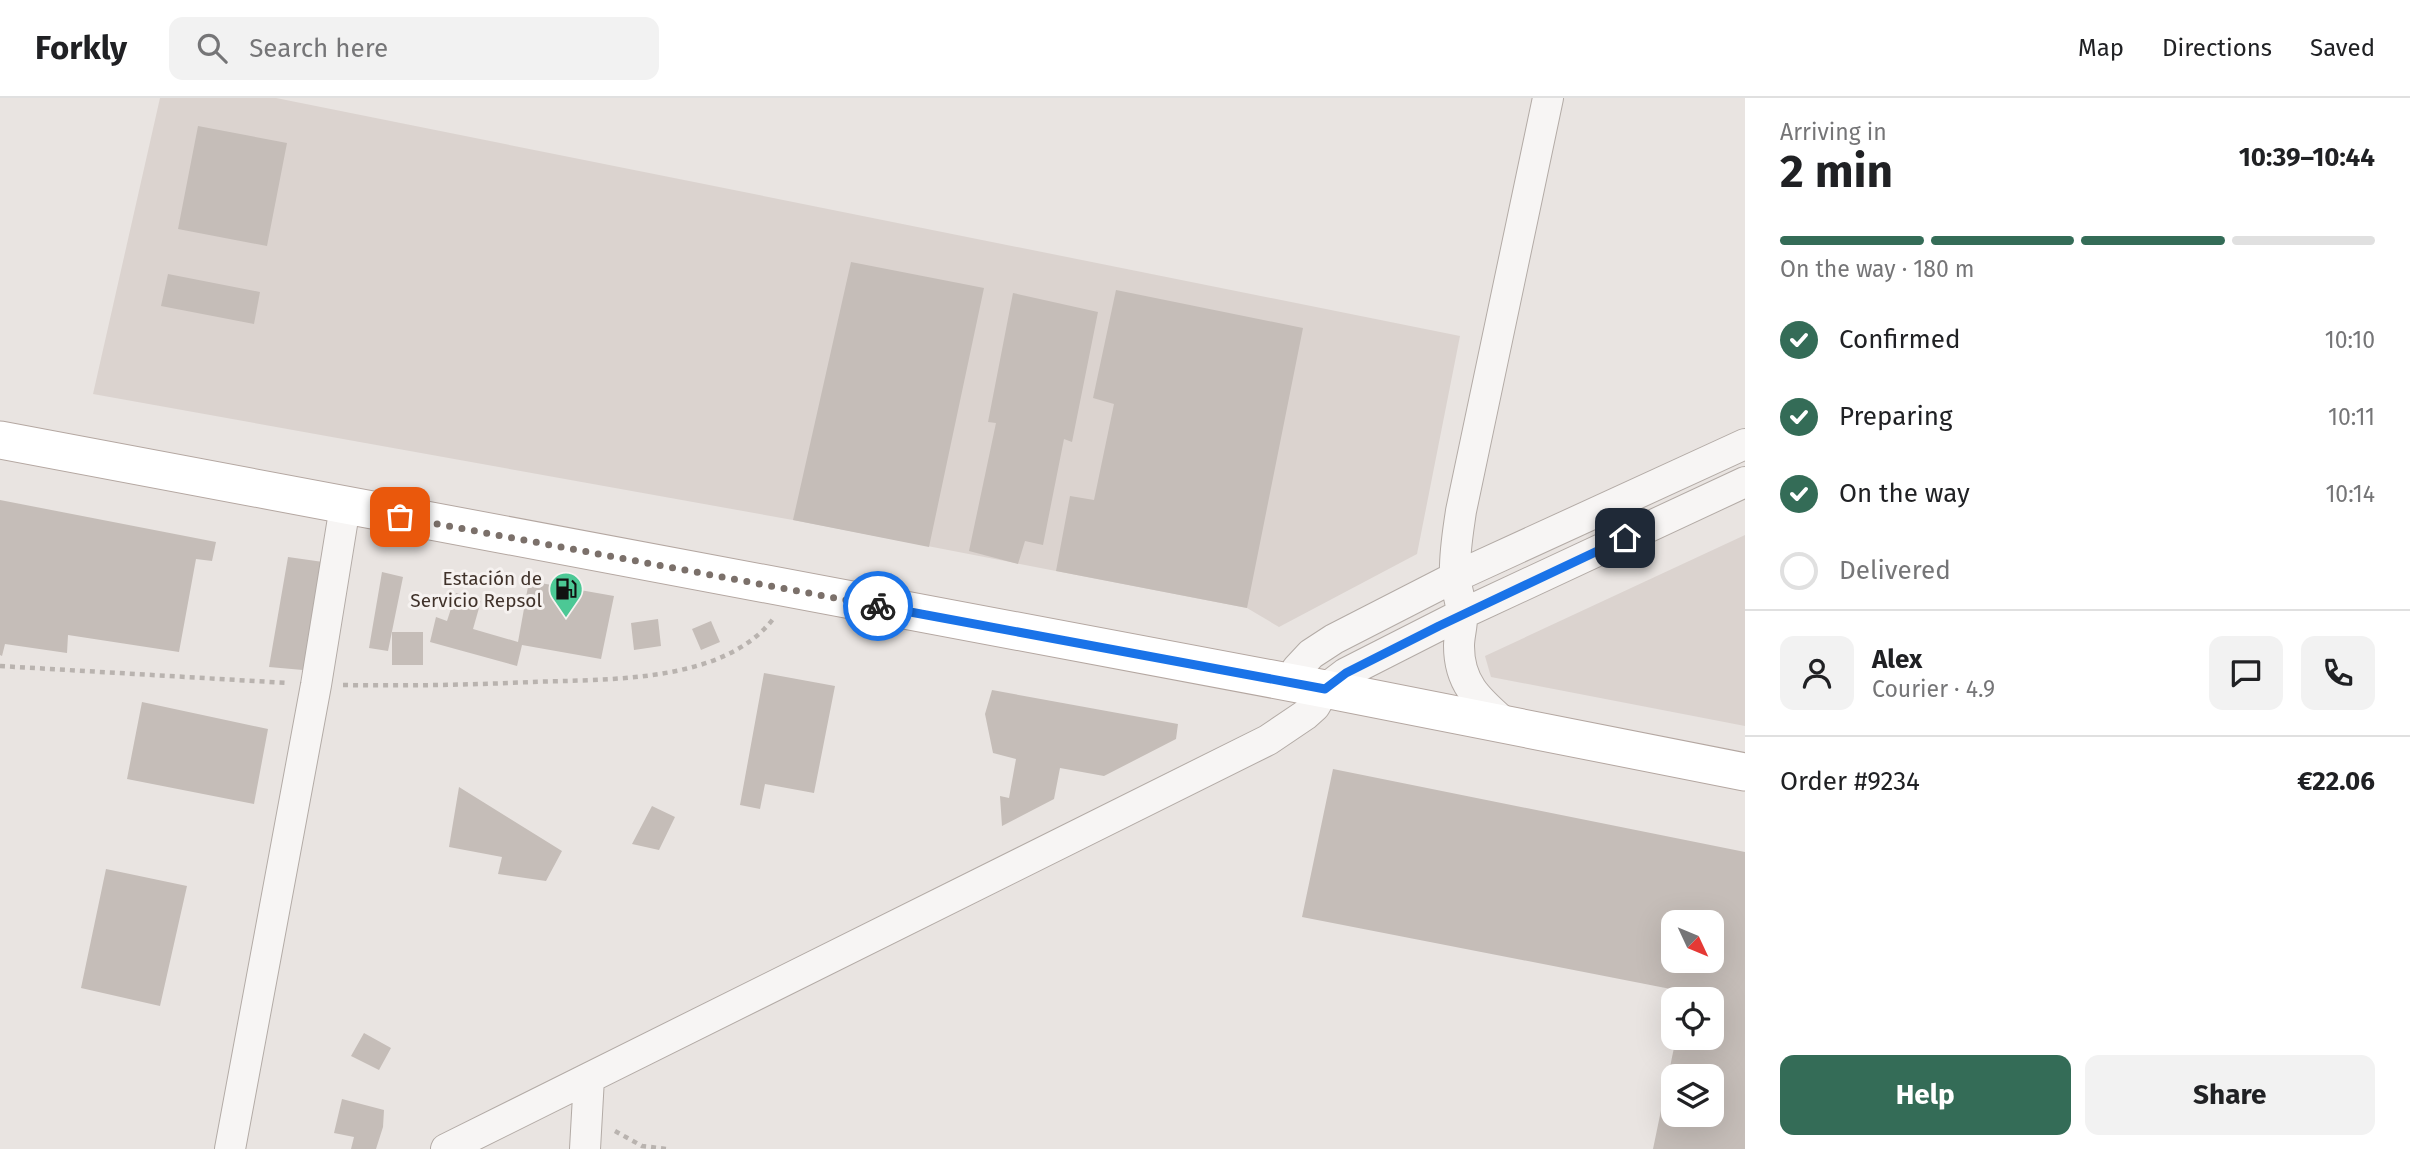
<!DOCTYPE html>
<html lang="en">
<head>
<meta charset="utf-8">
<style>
  :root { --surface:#fff; --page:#f2f2f2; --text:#202124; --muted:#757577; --line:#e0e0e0; --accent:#346c57 }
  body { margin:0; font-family:"Fira Sans",sans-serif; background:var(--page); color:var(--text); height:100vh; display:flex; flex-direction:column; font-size:26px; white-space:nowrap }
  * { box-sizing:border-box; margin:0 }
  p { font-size:23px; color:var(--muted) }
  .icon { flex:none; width:38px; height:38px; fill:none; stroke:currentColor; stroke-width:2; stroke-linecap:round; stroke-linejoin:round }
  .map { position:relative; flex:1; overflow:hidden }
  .side { display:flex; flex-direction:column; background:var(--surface); width:665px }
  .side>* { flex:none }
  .needle { width:46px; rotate:134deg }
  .controls { position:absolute; left:1661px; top:812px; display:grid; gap:14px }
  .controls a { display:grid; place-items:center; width:63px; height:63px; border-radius:14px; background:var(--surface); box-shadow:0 7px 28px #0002; font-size:35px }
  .pin { position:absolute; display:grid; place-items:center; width:60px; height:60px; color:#fff; margin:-30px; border-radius:14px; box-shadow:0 4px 10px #0006 }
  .courier { position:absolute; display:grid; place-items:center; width:70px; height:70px; margin:-35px; border:5px solid #1a73e8; border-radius:50%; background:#fff; color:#222; box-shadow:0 2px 9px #0007 }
  .overview em { font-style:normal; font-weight:700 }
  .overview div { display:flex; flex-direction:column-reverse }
  .overview { display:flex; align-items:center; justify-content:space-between; height:119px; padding:0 35px }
  h1 { font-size:46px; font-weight:700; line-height:52px }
  .bar { display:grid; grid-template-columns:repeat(4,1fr); gap:10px 7px; align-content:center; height:84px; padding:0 35px }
  .bar i { height:9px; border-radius:5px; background:var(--line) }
  .bar .selected { background:var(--accent) }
  .bar p { grid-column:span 4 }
  .line { display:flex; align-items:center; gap:18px; padding:0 35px; border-top:2px solid var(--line) }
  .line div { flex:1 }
  .round { display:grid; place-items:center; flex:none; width:74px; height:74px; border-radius:14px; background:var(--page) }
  ol { padding:0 35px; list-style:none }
  li { display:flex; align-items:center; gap:21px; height:77px }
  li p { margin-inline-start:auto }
  li .icon { padding:7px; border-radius:50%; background:var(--accent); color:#fff; stroke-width:4 }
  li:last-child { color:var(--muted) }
  li i { width:38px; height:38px; border:4px solid var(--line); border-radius:50% }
  .primary-button { display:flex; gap:14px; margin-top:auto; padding:14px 35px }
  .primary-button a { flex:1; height:80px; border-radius:14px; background:var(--accent); color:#fff; font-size:28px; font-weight:700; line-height:80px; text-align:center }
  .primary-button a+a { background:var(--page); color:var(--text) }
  header { display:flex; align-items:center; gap:42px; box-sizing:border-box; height:98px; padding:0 35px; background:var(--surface); border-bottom:2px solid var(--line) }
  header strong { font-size:33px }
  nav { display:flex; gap:38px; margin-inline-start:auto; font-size:24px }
  .search { width:490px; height:63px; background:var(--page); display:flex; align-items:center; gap:18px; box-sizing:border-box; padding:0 24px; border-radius:14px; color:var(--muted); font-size:26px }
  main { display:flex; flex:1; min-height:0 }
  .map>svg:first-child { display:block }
</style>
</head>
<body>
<header>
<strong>Forkly</strong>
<div class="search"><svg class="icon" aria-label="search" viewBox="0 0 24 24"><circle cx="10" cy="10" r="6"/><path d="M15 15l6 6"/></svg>Search here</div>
<nav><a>Map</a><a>Directions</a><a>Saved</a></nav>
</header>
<main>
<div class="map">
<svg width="1745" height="1051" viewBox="0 0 1745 1051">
  <rect width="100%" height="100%" fill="#e9e4e1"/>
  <path fill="#dbd3cf" d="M160,0H276L1460,238L1417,456L1279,529L1247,510L793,422L93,296Z
    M1745,437V628L1491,579L1485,558Z"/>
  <path fill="#c5bdb8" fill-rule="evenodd" d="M198,28L287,45L267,148L178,131Z
    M851,164L984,190L929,449L793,422Z
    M168,176L260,194L254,226L161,208Z
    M1116,192L1303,230L1247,510L1056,473L1070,398L1094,402L1114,306L1093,300Z
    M1013,195L1098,214L1072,344L1064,341L1043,447L1025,443L1018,466L969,453L996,325L988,324Z
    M0,402L216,444L212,463L196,461L179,554L68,537L67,555L5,546L2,558L0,557Z
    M288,459L323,464L303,572L269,569Z
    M382,474L403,479L388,553L369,550Z
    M529,483L614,498L601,561L522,547L517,568L430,544L436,519L447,523L456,495L481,503L473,531L518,544Z
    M658,521L661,548L634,552L631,525Z
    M711,523L720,544L701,552L692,531Z
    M392,534H423V567H392Z
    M764,575L835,588L814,695L765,686L760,711L740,707Z
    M992,592L1178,626L1176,641L1104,678L1060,670L1054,701L1002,728L1000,698L1009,700L1016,661L993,655L985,616Z
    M142,604L268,631L254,706L127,681Z
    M1333,671L1745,754V1051H1653L1676,940H1712V901H1684L1686,894L1302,819ZM1673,824H1712V863H1673ZM1673,978H1712V1017H1673Z
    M459,689L562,753L546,783L498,776L502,759L449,749Z
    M652,708L675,719L659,752L632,746Z
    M106,771L187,788L160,908L81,890Z
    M364,935L391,950L379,972L351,958Z
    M342,1001L384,1012L383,1029L376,1051H351L354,1039L334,1035Z"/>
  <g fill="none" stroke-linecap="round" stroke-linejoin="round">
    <g stroke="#b3aba6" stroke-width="32">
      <path id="minor" d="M1292,586L1297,571L1311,556L1334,541L1455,479L1745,346
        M1508,628C1481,604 1459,588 1459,548C1459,537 1463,526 1462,516C1461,503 1456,490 1455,478C1454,456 1458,434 1461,413L1548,0
        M230,1051L316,587L345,408
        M446,1051L1268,642L1305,617L1315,608L1325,591L1346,575L1462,516L1745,384
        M585,1051L589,980"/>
    </g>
    <g stroke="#b4a7a1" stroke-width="39">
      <path id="major" d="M0,342L1325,591L1745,674"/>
    </g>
    <path stroke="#b9b3af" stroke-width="4.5" stroke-dasharray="5 5" stroke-linecap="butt" d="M0,568L288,585
      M343,587C406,588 468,587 531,584C605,581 723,586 773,521
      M615,1033L642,1048L667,1051"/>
    <use href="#minor" stroke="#f7f5f4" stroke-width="30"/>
    <use href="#major" stroke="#fff" stroke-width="37"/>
  </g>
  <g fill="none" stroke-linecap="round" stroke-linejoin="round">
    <path stroke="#7b706a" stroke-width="7" stroke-dasharray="0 12.6" d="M400,419L878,508"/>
    <path stroke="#1a73e8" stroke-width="9" d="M878,508L1325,591L1346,575L1439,528L1625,440"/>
  </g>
  <defs>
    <g id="fuel-pin" transform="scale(1.75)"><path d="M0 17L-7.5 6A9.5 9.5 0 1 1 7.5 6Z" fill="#4cc895" stroke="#f6f2f0"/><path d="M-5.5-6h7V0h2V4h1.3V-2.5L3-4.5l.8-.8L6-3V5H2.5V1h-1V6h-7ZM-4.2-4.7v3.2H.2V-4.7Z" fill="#111"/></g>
  </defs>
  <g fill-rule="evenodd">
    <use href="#fuel-pin" x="566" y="491"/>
  </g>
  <g text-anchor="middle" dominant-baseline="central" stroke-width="6" stroke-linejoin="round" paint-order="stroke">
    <g font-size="19" fill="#40322a" stroke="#f6f2f0" text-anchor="end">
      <text x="542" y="480">Estación de<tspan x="542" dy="22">Servicio Repsol</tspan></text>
    </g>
  </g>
</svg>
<div class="controls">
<a><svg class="needle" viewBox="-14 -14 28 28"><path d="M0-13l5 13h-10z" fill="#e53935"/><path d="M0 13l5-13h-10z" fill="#757577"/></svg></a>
<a><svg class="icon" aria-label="locate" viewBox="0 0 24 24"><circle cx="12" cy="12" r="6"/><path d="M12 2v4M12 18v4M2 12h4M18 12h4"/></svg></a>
<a><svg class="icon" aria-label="layers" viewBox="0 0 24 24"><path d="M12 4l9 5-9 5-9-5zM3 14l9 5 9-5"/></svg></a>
</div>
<div class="pin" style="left:400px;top:419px;background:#ea580c"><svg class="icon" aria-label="bag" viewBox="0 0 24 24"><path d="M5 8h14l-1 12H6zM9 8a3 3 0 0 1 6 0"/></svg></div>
<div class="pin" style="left:1625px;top:440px;background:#1f2937"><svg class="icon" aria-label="home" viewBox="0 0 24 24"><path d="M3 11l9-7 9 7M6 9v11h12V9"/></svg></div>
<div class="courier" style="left:878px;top:508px"><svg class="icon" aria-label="bike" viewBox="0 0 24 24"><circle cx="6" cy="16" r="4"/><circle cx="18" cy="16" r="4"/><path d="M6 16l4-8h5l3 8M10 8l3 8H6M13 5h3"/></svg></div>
</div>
<section class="side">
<div class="overview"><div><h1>2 min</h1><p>Arriving in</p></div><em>10:39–10:44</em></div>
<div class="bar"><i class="selected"></i><i class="selected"></i><i class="selected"></i><i></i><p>On the way · 180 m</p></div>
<ol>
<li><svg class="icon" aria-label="check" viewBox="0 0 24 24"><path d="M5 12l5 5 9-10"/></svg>Confirmed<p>10:10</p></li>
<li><svg class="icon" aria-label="check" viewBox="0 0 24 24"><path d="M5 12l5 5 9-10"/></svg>Preparing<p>10:11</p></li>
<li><svg class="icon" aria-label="check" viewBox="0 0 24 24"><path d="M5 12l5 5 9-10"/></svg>On the way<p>10:14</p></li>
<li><i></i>Delivered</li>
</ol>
<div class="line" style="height:126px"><a class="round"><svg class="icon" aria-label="person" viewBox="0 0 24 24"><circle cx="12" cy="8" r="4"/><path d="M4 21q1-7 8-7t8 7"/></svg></a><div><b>Alex</b><p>Courier · 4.9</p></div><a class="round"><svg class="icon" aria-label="chat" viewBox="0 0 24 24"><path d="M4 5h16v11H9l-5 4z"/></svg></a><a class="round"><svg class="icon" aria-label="phone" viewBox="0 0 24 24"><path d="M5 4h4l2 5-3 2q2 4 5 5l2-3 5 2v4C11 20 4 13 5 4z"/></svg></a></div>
<div class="line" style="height:91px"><div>Order #9234</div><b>€22.06</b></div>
<div class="primary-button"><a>Help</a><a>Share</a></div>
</section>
</main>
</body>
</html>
